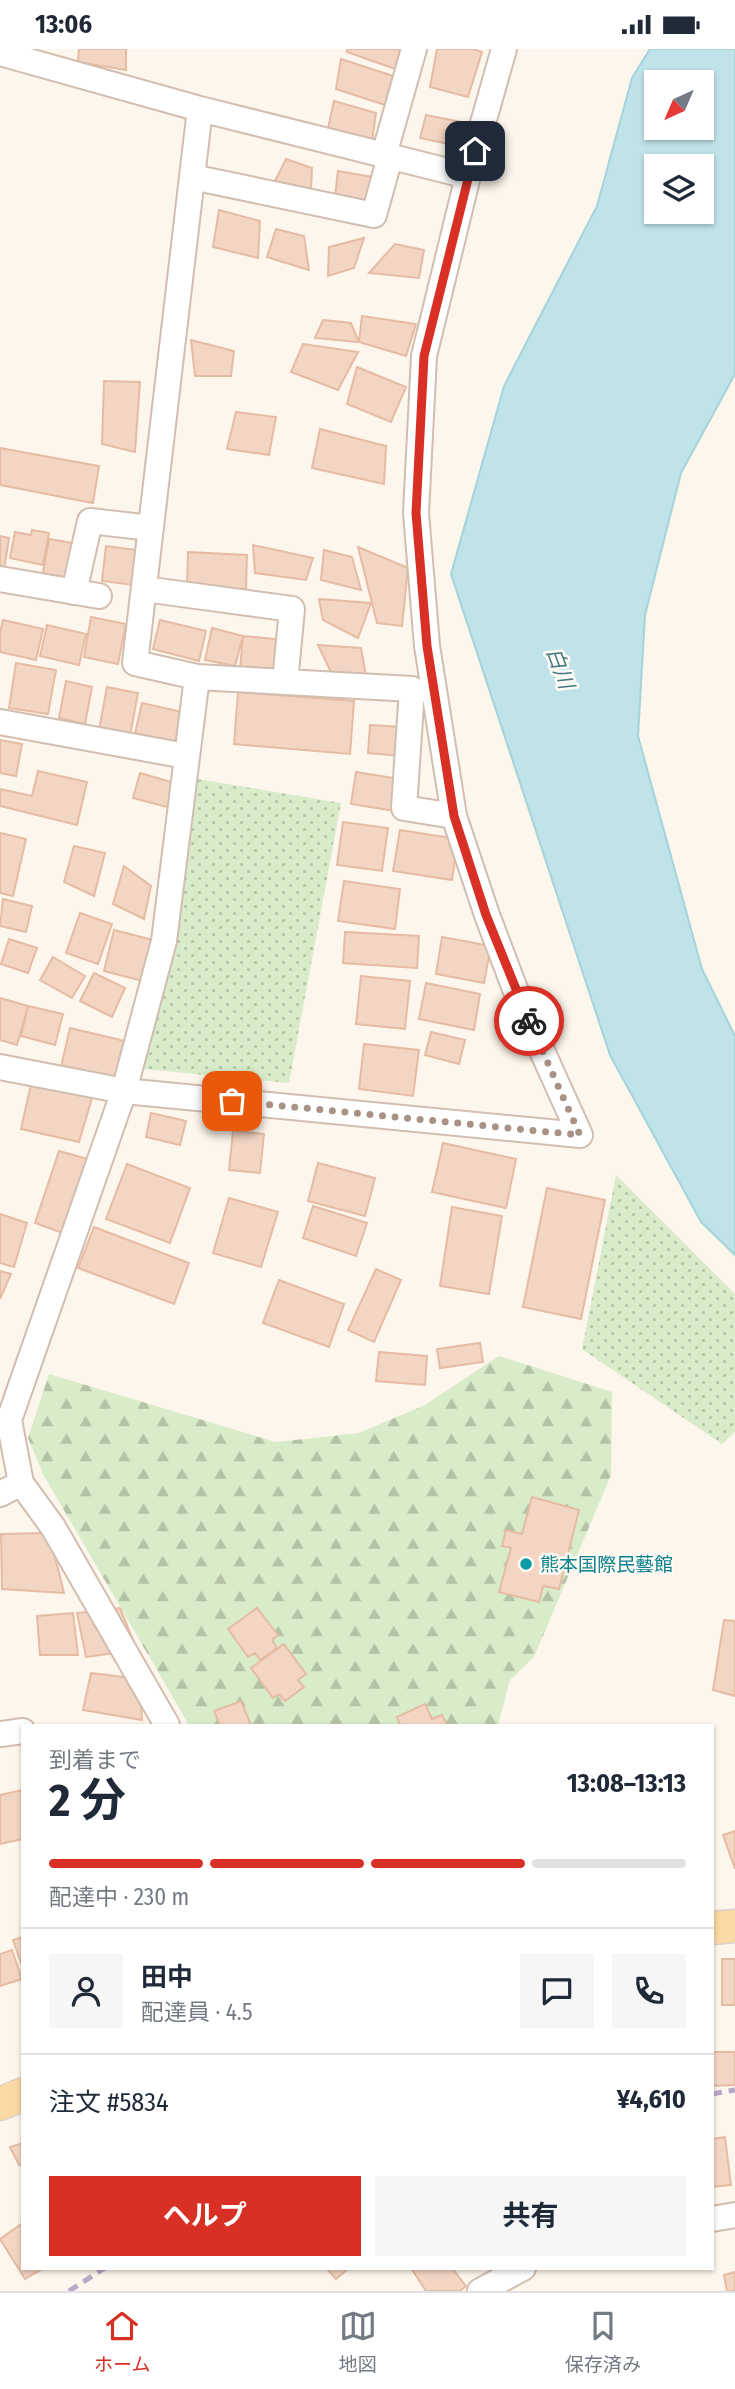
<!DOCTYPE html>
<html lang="ja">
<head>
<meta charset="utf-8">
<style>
  :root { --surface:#fff; --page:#f6f6f7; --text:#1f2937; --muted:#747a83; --line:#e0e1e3; --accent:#d93025 }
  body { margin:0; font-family:"Fira Sans Condensed","Noto Sans JP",sans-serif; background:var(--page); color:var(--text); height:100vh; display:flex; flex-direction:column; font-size:26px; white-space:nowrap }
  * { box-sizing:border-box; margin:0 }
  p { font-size:23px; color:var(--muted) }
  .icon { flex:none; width:38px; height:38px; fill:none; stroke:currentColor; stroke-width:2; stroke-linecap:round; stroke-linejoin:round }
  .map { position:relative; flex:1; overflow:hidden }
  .side { position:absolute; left:21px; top:1675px; width:693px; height:546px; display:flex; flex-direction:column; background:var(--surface); border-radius:0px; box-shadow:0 2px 5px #0004 }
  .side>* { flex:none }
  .needle { width:46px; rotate:224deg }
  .controls { position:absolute; left:644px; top:21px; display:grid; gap:14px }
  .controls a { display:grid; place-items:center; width:70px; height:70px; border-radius:0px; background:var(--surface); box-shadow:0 2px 5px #0004; font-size:35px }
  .pin { position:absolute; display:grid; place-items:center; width:60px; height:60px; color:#fff; margin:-30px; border-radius:14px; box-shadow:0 4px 10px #0006 }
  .courier { position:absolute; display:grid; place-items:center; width:70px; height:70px; margin:-35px; border:5px solid #d93025; border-radius:50%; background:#fff; color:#222; box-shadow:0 2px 9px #0007 }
  .headline em { font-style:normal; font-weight:700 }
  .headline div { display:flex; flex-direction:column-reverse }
  .headline { display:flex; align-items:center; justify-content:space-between; height:119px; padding:0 28px }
  h1 { font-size:46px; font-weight:700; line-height:52px }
  .bar { display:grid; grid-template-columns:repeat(4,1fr); gap:10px 7px; align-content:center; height:84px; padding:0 28px }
  .bar i { height:9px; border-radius:5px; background:var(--line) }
  .bar .on { background:var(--accent) }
  .bar p { grid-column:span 4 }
  .line { display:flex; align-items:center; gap:18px; padding:0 28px; border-top:2px solid var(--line) }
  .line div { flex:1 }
  .round { display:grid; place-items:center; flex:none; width:74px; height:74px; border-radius:0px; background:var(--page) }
  .cta { display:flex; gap:14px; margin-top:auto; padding:14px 28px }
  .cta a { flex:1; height:80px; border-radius:0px; background:var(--accent); color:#fff; font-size:28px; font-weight:700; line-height:80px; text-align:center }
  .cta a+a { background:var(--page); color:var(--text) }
  .status { display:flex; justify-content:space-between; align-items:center; height:49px; padding:0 35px; background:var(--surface); direction:ltr }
  .status svg { height:19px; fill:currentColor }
  .tab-bar { display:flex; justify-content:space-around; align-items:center; height:98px; border-top:2px solid var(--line); background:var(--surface); font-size:19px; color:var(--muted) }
  .tab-bar a { display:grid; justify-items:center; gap:4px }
  .tab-bar .on { color:var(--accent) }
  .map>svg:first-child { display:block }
</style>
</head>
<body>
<div class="status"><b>13:06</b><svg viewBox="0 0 49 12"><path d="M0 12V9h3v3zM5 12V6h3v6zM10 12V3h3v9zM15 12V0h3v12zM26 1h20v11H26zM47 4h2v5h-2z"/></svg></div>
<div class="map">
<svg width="735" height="2242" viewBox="0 0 735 2242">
  <defs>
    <pattern id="grass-dots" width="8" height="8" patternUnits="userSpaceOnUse" patternTransform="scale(1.75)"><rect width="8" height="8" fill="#d8ecc9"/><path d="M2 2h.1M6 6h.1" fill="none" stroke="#b4c2a5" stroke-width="1.8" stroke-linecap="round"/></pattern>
    <pattern id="forest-firs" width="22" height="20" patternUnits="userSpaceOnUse" patternTransform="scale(1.75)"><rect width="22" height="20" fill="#d8ecc9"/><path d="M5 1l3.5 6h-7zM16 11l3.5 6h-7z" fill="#b4c2a5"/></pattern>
  </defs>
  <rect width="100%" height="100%" fill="#fdf6ec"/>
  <path fill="url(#grass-dots)" d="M197,730L341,754L289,1034L144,1020Z
    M616,1126L735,1245V1383L722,1395L582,1300Z"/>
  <path fill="url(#forest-firs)" d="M499,1307L612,1343L611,1426L534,1608L510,1631L498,1676H189L44,1427L28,1389L49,1325L276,1393L359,1384L425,1356Z"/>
  <path fill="#bfe3e8" stroke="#a5d3da" stroke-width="2" fill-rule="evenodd" d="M650,0H735V325L681,424L645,566L638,687L702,920L735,987V1206L701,1173L610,1006L451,525L504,337L597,157L632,29ZM656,33H702V79H656ZM656,117H702V163H656Z"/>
  <path fill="#f3d5c3" stroke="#e6bba3" stroke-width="2" d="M79,0H126V21L78,13Z
    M347,0H400L395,20L347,3Z
    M437,0H474L482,3L468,48L430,38Z
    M341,10L393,27L385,56L336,40Z
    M334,52L376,64L372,93L328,79Z
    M426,66L461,73L449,95L420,89Z
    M286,110L312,119L311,140L275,132Z
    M338,122L373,128L366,151L335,148Z
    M219,161L260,172L258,209L213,198Z
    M276,180L304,187L309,221L267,208Z
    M364,189L354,219L328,227L329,198Z
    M395,195L424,201L419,229L369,224Z
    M362,267L416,275L406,307L359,293Z
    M323,271L351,274L359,293L315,289Z
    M191,291L234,302L231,327H195Z
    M303,295L358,303L338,341L291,323Z
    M357,318L406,338L391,373L347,355Z
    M104,332L140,333L135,403L102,395Z
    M236,363L276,368L269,406L227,400Z
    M320,380L386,397L384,435L312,419Z
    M0,399L99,417L93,454L0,436Z
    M32,481L49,484L43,516L10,509L15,483L31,486Z
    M0,487L9,489L4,521L0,520Z
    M49,490L79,495L65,533L42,529Z
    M253,496L313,509L306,531L255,524Z
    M106,497L137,501L133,536L102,532Z
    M358,498L408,519L402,577L377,574Z
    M324,501L352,508L361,541L321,531Z
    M188,503L247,506L246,540L187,538Z
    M319,550L371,554L358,589L323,571Z
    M91,568L126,575L118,615L84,608Z
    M3,571L43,580L36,611L0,603V584Z
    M160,571L206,582L199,612L153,600Z
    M47,576L86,585L79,616L40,607Z
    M212,579L243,587L235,617L205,611Z
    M243,587L284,591L280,625L240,621Z
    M318,596L361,599L367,632L332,625Z
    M16,614L56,621L48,665L9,659Z
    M66,632L92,638L85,675L59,669Z
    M107,638L138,644L130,687L99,681Z
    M238,643L354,652L350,705L234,695Z
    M142,654L182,663L175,694L135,684Z
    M370,676L403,678L401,707L368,704Z
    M0,691L22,695L16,727L0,724Z
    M38,722L87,733L77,776L0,757V740L32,747Z
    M356,723L400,730L395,762L351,755Z
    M140,724L178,735L171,759L133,749Z
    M343,773L388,779L382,822L337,816Z
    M400,781L458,790L452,831L393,822Z
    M0,784L26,790L13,847L0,844Z
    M74,797L105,804L94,847L64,833Z
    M124,817L151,837L144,870L113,855Z
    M344,832L400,840L395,880L338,872Z
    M3,850L32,857L26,883L0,877Z
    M80,864L112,875L98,915L66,904Z
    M114,881L153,891L143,932L104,922Z
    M345,883L419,887L417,919L343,914Z
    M442,888L491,897L484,934L436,925Z
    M9,890L37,899L28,924L1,915Z
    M53,908L85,927L72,949L40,931Z
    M94,924L125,939L112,968L80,952Z
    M361,927L410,932L405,980L356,975Z
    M426,934L480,945L474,981L419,970Z
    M0,949L28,957L17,996L0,991Z
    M28,957L63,965L55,996L21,987Z
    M70,979L129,993L120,1032L61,1018Z
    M431,983L465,991L459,1015L425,1006Z
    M364,995L419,1001L413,1047L359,1040Z
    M31,1035L92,1049L79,1093L21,1080Z
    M151,1064L186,1072L180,1096L146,1088Z
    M233,1082L264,1085L260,1124L229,1121Z
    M443,1094L516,1110L506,1159L432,1143Z
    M59,1102L91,1111L65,1185L35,1174Z
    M318,1114L375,1129L365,1167L308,1152Z
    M127,1115L190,1139L170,1194L106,1170Z
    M547,1139L605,1151L581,1270L523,1258Z
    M229,1149L278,1163L261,1218L213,1204Z
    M313,1157L367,1174L356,1207L303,1189Z
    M452,1158L502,1167L489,1245L440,1237Z
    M0,1165L27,1174L14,1218L0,1214Z
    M94,1178L189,1214L174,1255L78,1219Z
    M376,1220L401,1231L374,1293L348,1281Z
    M0,1222L11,1225L0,1250Z
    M279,1231L344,1255L329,1298L263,1274Z
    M480,1294L483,1313L440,1319L437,1300Z
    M379,1303L427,1307L425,1336L376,1332Z
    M532,1448L579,1461L559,1540L543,1537L539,1553L499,1543L511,1499L502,1497L506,1481L522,1485Z
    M49,1484L64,1544L2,1540L1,1485Z
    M120,1559L137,1601L86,1608L77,1564Z
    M257,1559L278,1586L272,1591L277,1599L260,1611L255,1604L248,1608L228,1580Z
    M73,1564L78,1606H40L37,1567Z
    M724,1571L735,1572V1647L713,1641Z
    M284,1595L306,1625L298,1631L304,1638L285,1652L279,1645L273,1649L251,1619Z
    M91,1624L140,1630L142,1671L83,1661Z
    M241,1652L251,1676H220L214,1662Z
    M425,1655L432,1670L442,1666L447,1676H400L397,1668Z
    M23,1741V1790L0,1795V1746Z
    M735,1782V1820L723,1786Z
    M23,1888V1920L13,1891Z
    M12,1901L22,1930L0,1937V1905Z
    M722,1910H735V1956H722Z
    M712,2003H735V2036L712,2037Z
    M725,2088L731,2136L712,2138V2090Z
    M23,2094V2115L19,2116L10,2098Z
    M23,2174V2219H44L25,2230L0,2190Z
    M326,2219H349L336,2230Z
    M411,2219H452L466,2237L460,2242H426Z
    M735,2223V2242H727L724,2226Z"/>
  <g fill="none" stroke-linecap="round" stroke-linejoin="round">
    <g stroke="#d1beb0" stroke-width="28">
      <path id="minor" d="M504,0L468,127L424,307L416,464L427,597L454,767L487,866L520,953L580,1086
        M0,4L200,60L135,614L197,628L164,892L124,1042L9,1371L21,1434L53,1478L167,1676
        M200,60L468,127
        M384,106L414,0
        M192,128L374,166L390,108
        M0,530L99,547
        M144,540L292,560L285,633
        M74,543L90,472L151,479
        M197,628L412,640L404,759L454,767
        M0,673L186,707
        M0,1018L124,1042L580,1086
        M0,1445L21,1434
        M0,1685L23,1682
        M712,2170L735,2166
        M480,2242L523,2219"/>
    </g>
    <g stroke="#dad1cd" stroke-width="35">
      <path id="major" d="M712,1879L735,1877
        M0,2055L23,2045"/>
    </g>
    <use href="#minor" stroke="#fff" stroke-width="24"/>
    <use href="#major" stroke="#fbd9a5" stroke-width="32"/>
    <path stroke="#b9a8c9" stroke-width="5" stroke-dasharray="10 7" stroke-linecap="butt" d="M712,2045L735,2041
      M69,2242L105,2219"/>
  </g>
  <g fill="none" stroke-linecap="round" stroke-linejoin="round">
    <path stroke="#a89285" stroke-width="7" stroke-dasharray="0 12.6" d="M232,1052L580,1086L529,972"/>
    <path stroke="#d93025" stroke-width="9" d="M475,102L424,307L416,464L427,597L454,767L486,866L529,972"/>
  </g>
  <circle fill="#0f9aa8" stroke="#fffaf3" stroke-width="2.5" cx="526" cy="1515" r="7"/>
  <g text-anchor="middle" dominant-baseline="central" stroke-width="5" stroke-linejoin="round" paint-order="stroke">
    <g font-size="19" fill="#0d838f" stroke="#fffaf3" text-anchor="start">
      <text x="540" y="1515">熊本国際民藝館</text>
    </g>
    <g font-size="21" font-style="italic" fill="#437c86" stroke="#fffaf3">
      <text transform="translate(560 619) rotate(70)">白川</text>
    </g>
  </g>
</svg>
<div class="controls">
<a><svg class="needle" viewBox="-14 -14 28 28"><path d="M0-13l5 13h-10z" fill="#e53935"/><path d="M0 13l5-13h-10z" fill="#747a83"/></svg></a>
<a><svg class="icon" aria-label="layers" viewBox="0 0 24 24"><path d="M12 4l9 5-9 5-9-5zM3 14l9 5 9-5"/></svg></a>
</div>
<div class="pin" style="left:232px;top:1052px;background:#ea580c"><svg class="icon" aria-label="bag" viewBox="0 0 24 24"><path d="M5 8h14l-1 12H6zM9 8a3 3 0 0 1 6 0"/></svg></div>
<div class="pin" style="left:475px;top:102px;background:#1f2937"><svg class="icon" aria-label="home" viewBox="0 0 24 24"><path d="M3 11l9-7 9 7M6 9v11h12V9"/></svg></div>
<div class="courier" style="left:529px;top:972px"><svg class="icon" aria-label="bike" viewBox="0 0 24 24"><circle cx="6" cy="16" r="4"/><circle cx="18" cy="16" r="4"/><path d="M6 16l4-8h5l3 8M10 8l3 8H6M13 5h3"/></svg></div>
<section class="side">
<div class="headline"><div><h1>2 分</h1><p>到着まで</p></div><em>13:08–13:13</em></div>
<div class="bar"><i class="on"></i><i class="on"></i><i class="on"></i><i></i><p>配達中 · 230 m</p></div>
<div class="line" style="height:126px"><a class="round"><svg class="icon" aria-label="person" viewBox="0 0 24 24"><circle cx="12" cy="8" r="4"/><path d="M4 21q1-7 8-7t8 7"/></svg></a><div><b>田中</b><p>配達員 · 4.5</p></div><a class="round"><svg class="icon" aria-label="chat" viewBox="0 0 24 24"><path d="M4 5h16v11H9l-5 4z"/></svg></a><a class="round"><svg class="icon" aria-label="phone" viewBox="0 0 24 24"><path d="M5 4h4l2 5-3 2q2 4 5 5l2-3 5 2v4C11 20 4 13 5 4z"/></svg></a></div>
<div class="line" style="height:91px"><div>注文 #5834</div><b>¥4,610</b></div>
<div class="cta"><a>ヘルプ</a><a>共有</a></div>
</section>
</div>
<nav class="tab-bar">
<a class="on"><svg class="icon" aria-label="home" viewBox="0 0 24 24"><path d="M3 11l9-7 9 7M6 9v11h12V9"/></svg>ホーム</a>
<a><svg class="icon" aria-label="map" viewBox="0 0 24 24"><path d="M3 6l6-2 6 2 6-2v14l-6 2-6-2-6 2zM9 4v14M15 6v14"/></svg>地図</a>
<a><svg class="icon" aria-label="saved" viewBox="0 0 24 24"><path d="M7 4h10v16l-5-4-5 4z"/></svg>保存済み</a>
</nav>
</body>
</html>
